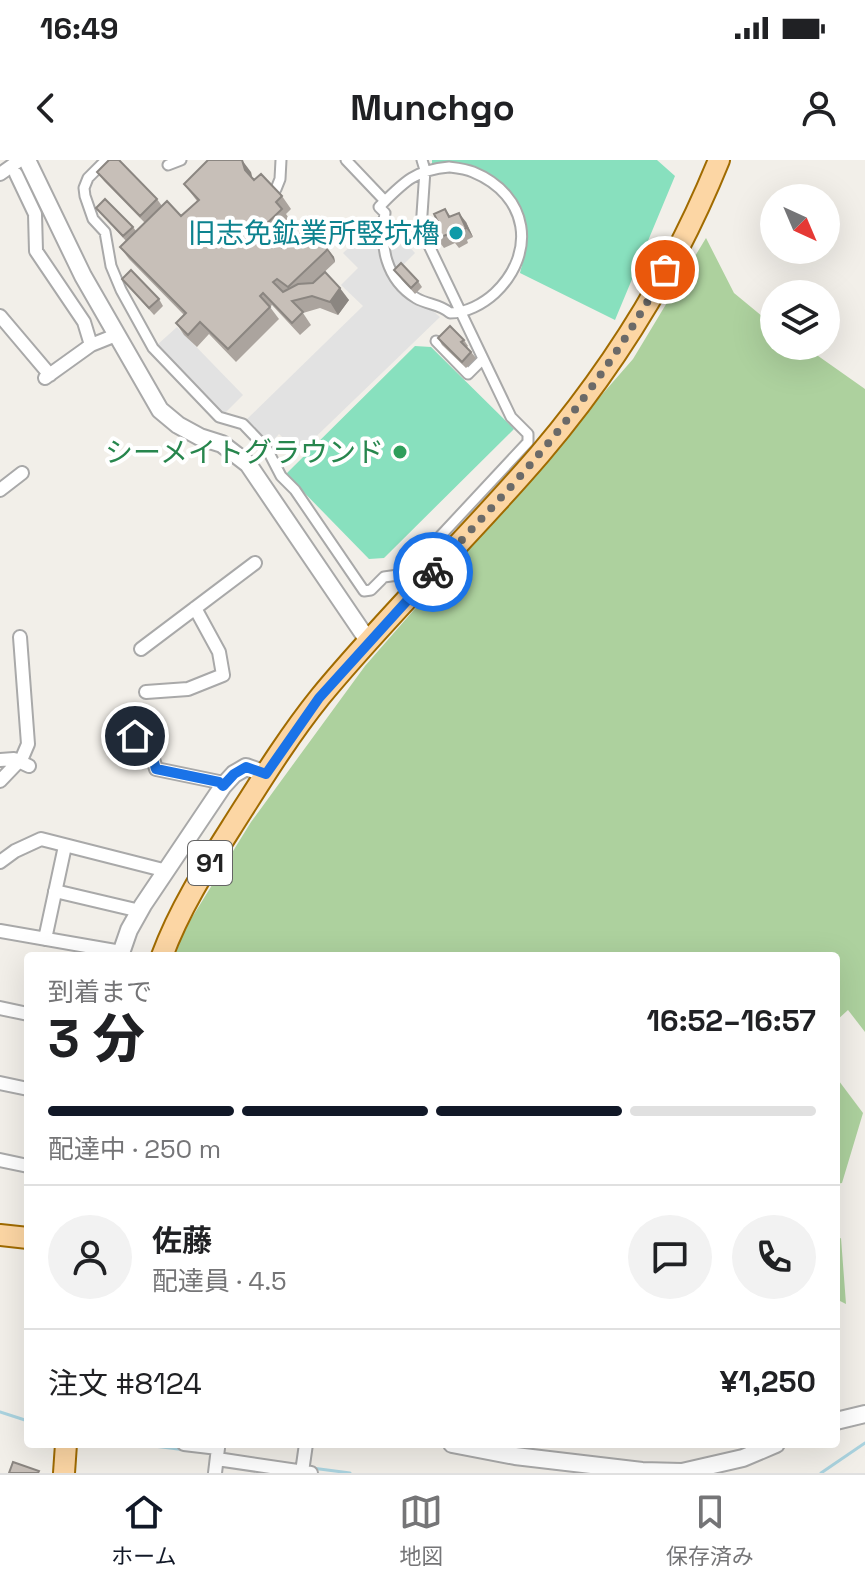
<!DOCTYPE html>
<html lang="ja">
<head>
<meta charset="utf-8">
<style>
  :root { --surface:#fff; --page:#f2f2f2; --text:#202124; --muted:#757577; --line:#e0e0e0; --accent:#111827 }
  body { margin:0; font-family:"Space Grotesk","Noto Sans JP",sans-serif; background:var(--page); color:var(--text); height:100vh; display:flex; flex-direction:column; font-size:30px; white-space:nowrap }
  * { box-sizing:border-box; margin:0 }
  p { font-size:26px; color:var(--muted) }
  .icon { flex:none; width:44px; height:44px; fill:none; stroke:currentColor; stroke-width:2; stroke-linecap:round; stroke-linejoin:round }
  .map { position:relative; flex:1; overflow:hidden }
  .drawer { position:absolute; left:24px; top:792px; width:816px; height:496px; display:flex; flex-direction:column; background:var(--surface); border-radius:8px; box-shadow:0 8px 32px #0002 }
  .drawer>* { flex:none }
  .needle { width:52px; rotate:136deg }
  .controls { position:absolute; left:760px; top:24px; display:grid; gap:16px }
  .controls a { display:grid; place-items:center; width:80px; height:80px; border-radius:50%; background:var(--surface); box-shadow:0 8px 32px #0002; font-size:40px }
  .pin { position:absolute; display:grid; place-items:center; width:68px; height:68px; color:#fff; margin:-34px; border:4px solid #fff; border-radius:50%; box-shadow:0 2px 8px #0007 }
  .courier { position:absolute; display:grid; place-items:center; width:80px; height:80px; margin:-40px; border:6px solid #1a73e8; border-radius:50%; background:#fff; color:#222; box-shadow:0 2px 10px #0007 }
  .overview em { font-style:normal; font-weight:800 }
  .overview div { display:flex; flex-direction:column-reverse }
  .overview { display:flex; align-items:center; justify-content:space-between; height:136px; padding:0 24px }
  h1 { font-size:52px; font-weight:800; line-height:60px }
  .bar { display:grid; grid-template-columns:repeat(4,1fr); gap:12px 8px; align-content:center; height:96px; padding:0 24px }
  .bar i { height:10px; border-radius:6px; background:var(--line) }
  .bar .selected { background:var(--accent) }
  .bar p { grid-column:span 4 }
  .line { display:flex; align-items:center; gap:20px; padding:0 24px; border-top:2px solid var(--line) }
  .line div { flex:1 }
  .round { display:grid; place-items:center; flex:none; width:84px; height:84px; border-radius:42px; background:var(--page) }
  .status { display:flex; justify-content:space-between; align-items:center; height:56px; padding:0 40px; background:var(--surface); direction:ltr }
  .status svg { height:22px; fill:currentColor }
  header { display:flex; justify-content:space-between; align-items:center; height:104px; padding:0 24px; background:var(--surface); font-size:36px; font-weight:800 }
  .tab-bar { display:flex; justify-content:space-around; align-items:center; height:112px; border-top:2px solid var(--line); background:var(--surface); font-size:22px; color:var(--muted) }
  .tab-bar a { display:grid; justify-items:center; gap:4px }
  .tab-bar .selected { color:var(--accent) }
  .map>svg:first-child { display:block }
</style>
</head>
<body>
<div class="status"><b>16:49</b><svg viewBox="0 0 49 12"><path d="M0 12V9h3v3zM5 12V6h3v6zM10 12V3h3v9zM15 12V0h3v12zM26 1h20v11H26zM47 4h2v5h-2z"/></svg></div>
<header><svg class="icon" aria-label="back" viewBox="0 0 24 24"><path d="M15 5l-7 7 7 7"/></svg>Munchgo<svg class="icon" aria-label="person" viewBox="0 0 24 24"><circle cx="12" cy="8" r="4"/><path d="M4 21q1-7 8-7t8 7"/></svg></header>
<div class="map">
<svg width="865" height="1313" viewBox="0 0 865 1313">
  <rect width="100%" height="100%" fill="#f2efe9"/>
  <path fill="#add19e" d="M706,78L734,133L774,166V186H804L865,229V872L848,850L836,861V796H175L183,772L251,662L365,506L633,199Z
    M836,917L863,953L842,1023L836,1024Z
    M841,1078L846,1144L836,1139V1080Z"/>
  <path fill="#88e0be" d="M432,0H657L675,16L615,160L520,113C533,65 520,58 494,20L432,5Z
    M415,186L431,187L514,269L384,398L369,399L286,314Z"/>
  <path fill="#e2e2e2" d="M376,63L380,69L384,97L403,80L415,93L392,116L440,157L299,293L279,274L269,285L245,261L363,146L341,125L358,108L343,93Z
    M177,167L243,235L224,254L157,185Z"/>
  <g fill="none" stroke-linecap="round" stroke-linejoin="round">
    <path stroke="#aad3df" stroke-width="3" d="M0,1252L28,1261
      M138,1284L186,1290
      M312,1308L350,1313
      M821,1313L865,1283"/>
    <g stroke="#a9a9a9" stroke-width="13">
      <path id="pedestrian" d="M106,0L88,18L84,28L85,36L93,59L105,72L111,106L121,130L153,188L219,257L243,264L267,289L281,316L295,330L364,431L371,430L384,417L405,414L528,282V274L511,257L421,69L425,10L422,0
        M346,0L385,41
        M168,5L181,0
        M449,7C457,8 466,9 473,12C529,35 537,93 495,133C483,144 466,153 450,153C440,144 428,145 416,138C386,120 379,85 385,53L379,47C403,23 414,10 449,7Z
        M276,29L280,19L281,0
        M436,181L468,214L483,199"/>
    </g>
    <g stroke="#a9a9a9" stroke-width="16">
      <path id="minor" d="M0,14L20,0
        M16,14L35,54L36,91L84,162L91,185
        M0,156L50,215
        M45,218L91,185L116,175
        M0,330L22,313
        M141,489L255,403
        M146,532L188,529L223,515L219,492L195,448
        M135,576L136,579L148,582L156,609L219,622L223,626
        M0,600L14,599L29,606
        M0,621L22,598L28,584L20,477
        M0,702L15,691L41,679L167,711
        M55,731L140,751
        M0,771L121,792
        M45,779L65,686
        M0,848L28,854
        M0,923L28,929
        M0,1000L28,1006
        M184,1284L218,1288L215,1313
        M217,1299L311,1313
        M302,1312L306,1284"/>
    </g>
    <g stroke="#a9a9a9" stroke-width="20">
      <path id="tertiary" d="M27,0L83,116L160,250L178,265L200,277L222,284L248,304L369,482
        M120,796L129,770L143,745L223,626L234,614L246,607L266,614
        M836,1261L865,1254
        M452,1284L515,1296L642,1311L682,1312L743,1298L776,1284"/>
    </g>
    <g stroke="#a06b00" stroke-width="24">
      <path id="primary" d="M162,796C179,750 205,709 231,668C259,624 287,578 320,537C389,453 469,377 540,294C614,207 676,106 719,0
        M0,1075L28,1078
        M64,1313L66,1284"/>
    </g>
    <use href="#pedestrian" stroke="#fff" stroke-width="9"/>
    <use href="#minor" stroke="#fff" stroke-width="12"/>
    <use href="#tertiary" stroke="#fff" stroke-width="16"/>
    <use href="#primary" stroke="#fcd6a4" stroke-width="20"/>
  </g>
  <path fill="#aba49e" d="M97,12L157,39L162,46L181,56L197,41L184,24L251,12L252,18L254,20L282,36L291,49L286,54L291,61L272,79L282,88L325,85L334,97L335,102L317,119L349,140L338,155L320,148L303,153L311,165L300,175L272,145L270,147L279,159L236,202L209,174L197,187L184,175L176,163L184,155L129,99L120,87L126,81L96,48L133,67L136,71L145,63L104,21Z
    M445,49L451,57L466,62L473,77L467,80L468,83L459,88L455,83L444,88L437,79L438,62Z
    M394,110L418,121L422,127L415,134Z
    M122,119L159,139L163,146L154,155Z
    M438,178L464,180L468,186L467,187L476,198L466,208L442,185Z"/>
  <path fill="#8b8681" d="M242,0L251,12L253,22L245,10Z
    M459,53L466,62L473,77L466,68Z
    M325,85L334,97L335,102L327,90Z
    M340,128L349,140L338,155L330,142Z"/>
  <path fill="#c7bfb8" stroke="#8b8681" stroke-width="2" d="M109,0H119L157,39L140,56L97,12Z
    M208,0H242L245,10L254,20L261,14L282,36L276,42L282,49L262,68L282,88L308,67L325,85L327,90L288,127L277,119L273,122L283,132L298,124L313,123L325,112L340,128L330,142L312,136L292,141L303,152L292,163L263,133L260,136L270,147L228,189L200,162L188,175L176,163L186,153L120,87L167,41L181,56L199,40L184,24Z
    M105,39L133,67L123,76L96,48Z
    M445,49L449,57L459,53L466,68L461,71L462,74L452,78L450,73L437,79L431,65L438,62L434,54Z
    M401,103L418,121L411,128L394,110Z
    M131,110L159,139L149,148L122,119Z
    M450,166L464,180L461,182L471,192L462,202L438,178Z
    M13,1302L39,1311L38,1313H9Z"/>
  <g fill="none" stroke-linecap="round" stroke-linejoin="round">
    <path stroke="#6b6a68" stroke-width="8" stroke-dasharray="0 14.4" d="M433,412C468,372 506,334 540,293C588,236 630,176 665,110"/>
    <path stroke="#1a73e8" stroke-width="10" d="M135,576L136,579L148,582L156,609L219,622L223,626L234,614L246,607L266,614L319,538L433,412"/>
  </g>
  <circle fill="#0f9aa8" stroke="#fff" stroke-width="3" cx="456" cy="73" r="8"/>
  <circle fill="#2e9e5b" stroke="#fff" stroke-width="3" cx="400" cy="292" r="8"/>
  <g text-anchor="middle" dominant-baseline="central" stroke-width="8" stroke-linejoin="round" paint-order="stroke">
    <rect fill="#fff" stroke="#646464" stroke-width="2" x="188" y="681" width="44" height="44" rx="6"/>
    <g font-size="26" font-weight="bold" fill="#222">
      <text x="210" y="703">91</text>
    </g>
    <g font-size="28" fill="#0d838f" stroke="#fff" text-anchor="end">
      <text x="440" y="73">旧志免鉱業所竪坑櫓</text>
    </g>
    <g font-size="28" fill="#27864d" stroke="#fff" text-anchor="end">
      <text x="384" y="292">シーメイトグラウンド</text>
    </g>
  </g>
</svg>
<div class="controls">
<a><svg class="needle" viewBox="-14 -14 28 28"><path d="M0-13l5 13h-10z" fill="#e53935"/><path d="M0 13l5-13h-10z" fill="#757577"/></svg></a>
<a><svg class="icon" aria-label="layers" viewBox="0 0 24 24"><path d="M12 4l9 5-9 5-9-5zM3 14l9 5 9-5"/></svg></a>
</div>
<div class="pin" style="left:665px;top:110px;background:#ea580c"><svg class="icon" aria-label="bag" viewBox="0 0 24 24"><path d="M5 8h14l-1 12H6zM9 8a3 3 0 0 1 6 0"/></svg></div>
<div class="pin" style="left:135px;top:576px;background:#1f2937"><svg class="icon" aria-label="home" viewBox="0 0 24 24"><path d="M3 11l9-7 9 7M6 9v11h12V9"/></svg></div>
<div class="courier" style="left:433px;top:412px"><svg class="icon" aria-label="bike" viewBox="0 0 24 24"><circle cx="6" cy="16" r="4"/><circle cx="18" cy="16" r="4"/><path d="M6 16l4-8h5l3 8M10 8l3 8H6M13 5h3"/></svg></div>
<section class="drawer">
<div class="overview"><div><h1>3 分</h1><p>到着まで</p></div><em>16:52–16:57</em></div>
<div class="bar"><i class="selected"></i><i class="selected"></i><i class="selected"></i><i></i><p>配達中 · 250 m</p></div>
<div class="line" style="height:144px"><a class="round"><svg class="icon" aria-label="person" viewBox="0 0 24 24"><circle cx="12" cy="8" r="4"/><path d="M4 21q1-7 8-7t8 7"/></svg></a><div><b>佐藤</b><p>配達員 · 4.5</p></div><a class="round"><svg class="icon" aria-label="chat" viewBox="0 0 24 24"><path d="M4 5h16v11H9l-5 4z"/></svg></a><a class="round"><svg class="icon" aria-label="phone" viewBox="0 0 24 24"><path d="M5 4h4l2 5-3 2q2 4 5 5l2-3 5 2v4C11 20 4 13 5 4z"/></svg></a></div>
<div class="line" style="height:104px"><div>注文 #8124</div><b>¥1,250</b></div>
</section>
</div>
<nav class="tab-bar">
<a class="selected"><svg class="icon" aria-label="home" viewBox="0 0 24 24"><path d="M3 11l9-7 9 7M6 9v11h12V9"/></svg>ホーム</a>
<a><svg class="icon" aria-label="map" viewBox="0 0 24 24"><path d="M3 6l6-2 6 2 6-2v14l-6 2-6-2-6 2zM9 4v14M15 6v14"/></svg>地図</a>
<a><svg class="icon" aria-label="saved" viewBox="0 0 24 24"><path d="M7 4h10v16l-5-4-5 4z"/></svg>保存済み</a>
</nav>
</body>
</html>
